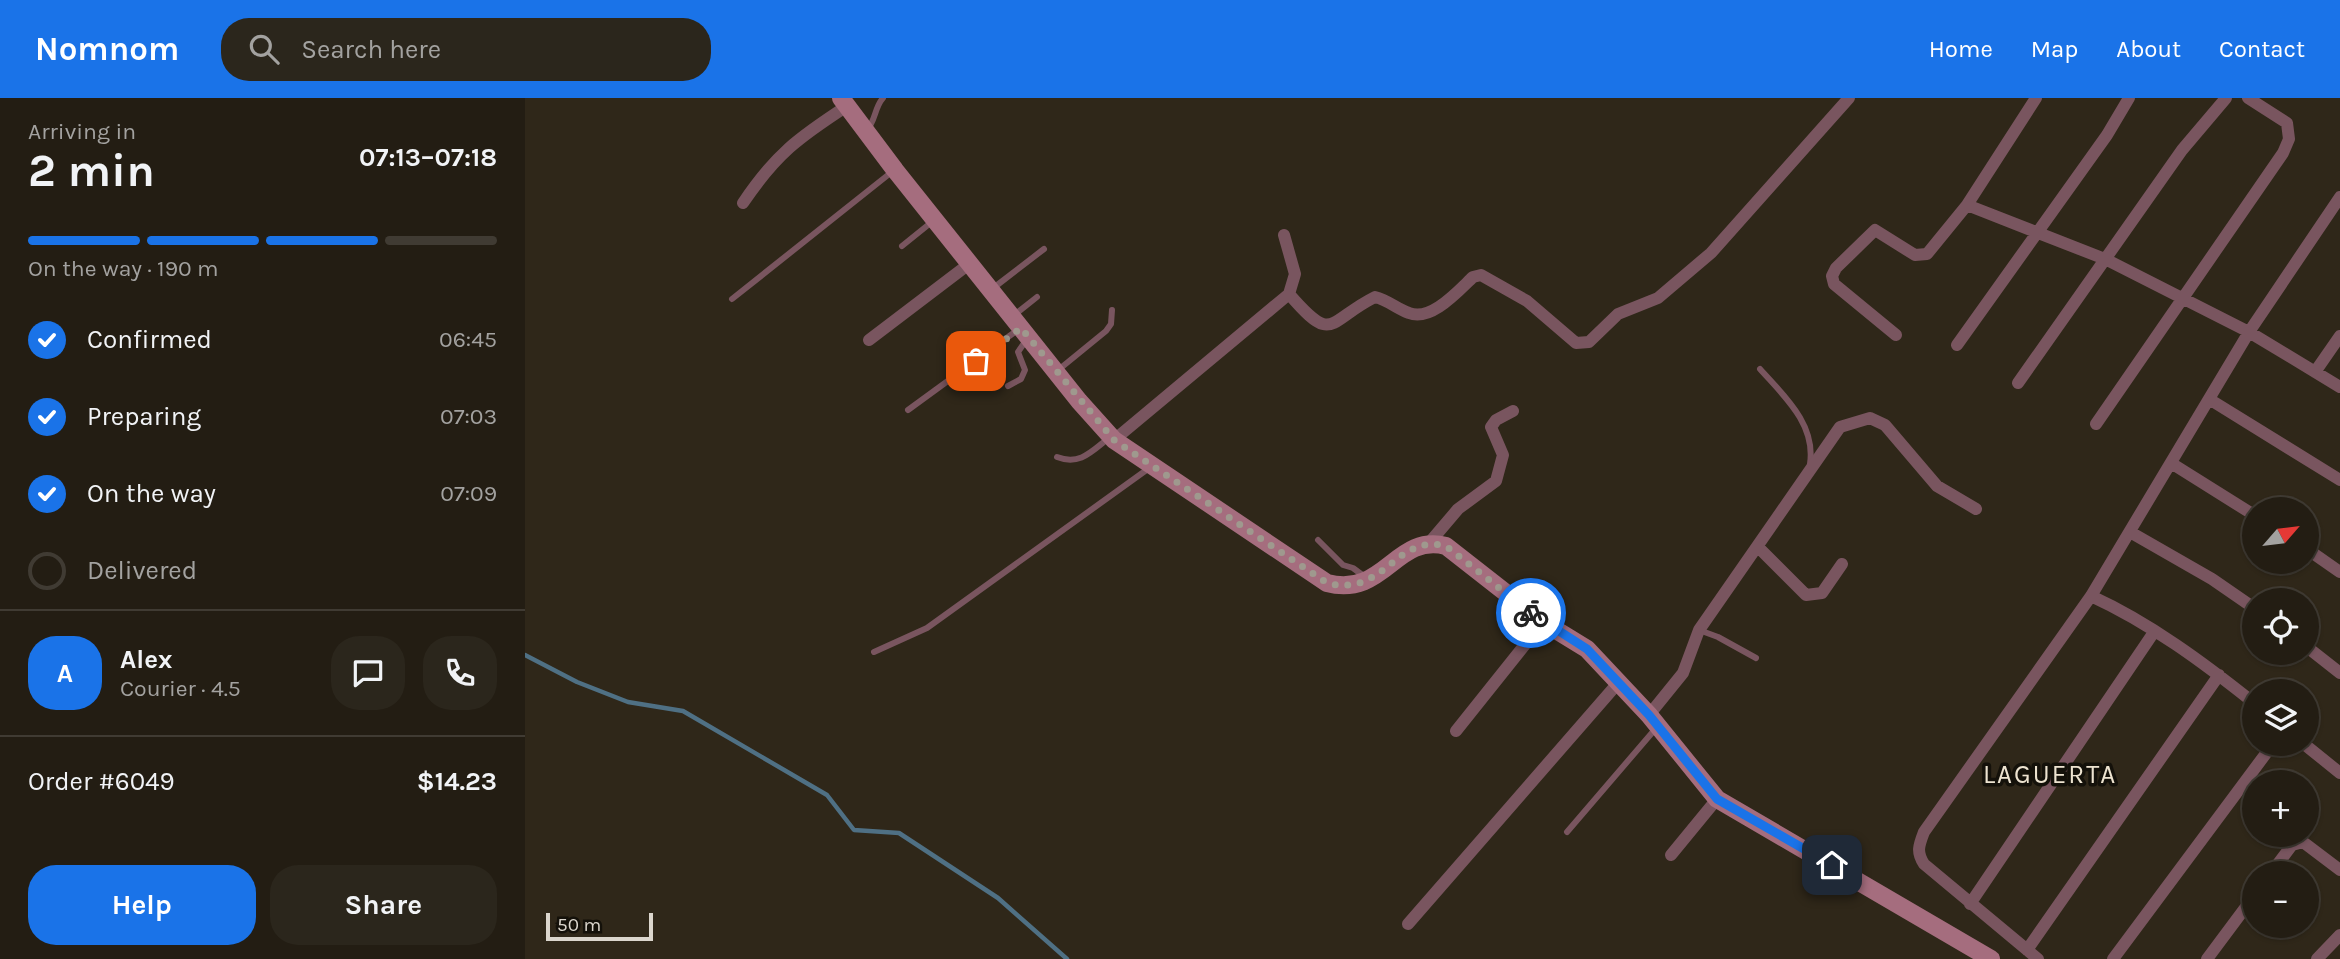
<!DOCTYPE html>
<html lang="en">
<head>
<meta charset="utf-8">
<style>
  :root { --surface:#231d13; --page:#2b261c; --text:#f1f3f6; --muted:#a3a2a0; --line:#403b33; --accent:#1a73e8 }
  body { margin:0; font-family:Karla,sans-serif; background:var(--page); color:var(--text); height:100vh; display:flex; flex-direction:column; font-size:26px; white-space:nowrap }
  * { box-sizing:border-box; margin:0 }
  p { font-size:23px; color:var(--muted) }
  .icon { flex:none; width:38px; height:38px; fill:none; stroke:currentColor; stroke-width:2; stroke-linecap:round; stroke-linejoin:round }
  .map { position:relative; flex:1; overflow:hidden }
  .sheet { display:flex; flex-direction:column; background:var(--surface); width:525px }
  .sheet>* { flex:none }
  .needle { width:46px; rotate:62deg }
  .controls { position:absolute; left:1717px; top:399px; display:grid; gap:14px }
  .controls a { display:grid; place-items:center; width:77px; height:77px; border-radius:50%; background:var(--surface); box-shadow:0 2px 5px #0004,0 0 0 2px var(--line); font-size:35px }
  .scale { position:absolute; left:21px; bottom:18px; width:107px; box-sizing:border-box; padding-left:7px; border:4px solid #dbd6cd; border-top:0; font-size:19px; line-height:24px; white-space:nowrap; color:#dbd6cd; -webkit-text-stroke:5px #14110a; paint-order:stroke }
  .pin { position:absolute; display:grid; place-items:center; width:60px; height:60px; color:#fff; margin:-30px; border-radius:14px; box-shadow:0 4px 10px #0006 }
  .courier { position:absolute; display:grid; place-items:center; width:70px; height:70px; margin:-35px; border:5px solid #1a73e8; border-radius:50%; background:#fff; color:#222; box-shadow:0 2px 9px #0007 }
  .overview em { font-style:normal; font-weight:700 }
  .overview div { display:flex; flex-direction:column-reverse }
  .overview { display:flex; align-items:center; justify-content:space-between; height:119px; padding:0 28px }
  h1 { font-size:46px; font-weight:700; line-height:52px }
  .bar { display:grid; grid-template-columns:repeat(4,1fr); gap:10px 7px; align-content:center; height:84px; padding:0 28px }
  .bar i { height:9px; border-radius:5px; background:var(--line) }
  .bar .on { background:var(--accent) }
  .bar p { grid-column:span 4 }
  .line { display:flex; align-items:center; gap:18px; padding:0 28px; border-top:2px solid var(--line) }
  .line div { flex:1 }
  .round { display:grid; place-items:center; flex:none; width:74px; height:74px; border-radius:28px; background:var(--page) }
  ol { padding:0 28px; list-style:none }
  li { display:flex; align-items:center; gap:21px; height:77px }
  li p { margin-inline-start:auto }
  li .icon { padding:7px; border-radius:50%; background:var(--accent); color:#fff; stroke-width:4 }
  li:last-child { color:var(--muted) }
  li i { width:38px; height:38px; border:4px solid var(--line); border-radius:50% }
  .primary-button { display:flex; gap:14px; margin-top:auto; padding:14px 28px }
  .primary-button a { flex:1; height:80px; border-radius:28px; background:var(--accent); color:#fff; font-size:28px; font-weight:700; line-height:80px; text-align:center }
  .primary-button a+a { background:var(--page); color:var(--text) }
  header { display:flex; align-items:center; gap:42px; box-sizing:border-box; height:98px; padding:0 35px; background:var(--accent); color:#fff }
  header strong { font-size:33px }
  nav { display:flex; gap:38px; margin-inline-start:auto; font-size:24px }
  .search { width:490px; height:63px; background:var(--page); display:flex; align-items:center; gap:18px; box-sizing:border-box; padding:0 24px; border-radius:28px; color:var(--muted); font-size:26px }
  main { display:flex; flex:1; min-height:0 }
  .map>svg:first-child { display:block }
</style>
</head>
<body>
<header>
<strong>Nomnom</strong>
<div class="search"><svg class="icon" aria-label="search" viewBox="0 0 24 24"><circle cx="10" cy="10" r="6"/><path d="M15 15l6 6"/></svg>Search here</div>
<nav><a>Home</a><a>Map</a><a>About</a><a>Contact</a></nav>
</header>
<main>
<section class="sheet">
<div class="overview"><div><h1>2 min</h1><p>Arriving in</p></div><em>07:13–07:18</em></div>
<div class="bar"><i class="on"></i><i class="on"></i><i class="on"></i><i></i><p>On the way · 190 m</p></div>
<ol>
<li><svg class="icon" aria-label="check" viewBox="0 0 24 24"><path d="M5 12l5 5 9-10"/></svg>Confirmed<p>06:45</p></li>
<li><svg class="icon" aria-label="check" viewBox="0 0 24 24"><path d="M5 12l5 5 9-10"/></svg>Preparing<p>07:03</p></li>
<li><svg class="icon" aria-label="check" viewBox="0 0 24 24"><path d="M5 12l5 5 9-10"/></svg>On the way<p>07:09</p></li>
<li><i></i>Delivered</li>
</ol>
<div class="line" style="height:126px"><b class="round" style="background:var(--accent);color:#fff">A</b><div><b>Alex</b><p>Courier · 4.5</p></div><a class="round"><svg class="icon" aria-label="chat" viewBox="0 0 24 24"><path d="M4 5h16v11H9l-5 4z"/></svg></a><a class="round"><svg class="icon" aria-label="phone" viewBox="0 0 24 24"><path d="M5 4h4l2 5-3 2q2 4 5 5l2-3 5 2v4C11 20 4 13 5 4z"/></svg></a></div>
<div class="line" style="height:91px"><div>Order #6049</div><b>$14.23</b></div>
<div class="primary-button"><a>Help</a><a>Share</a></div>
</section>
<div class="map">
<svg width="1815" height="861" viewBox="0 0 1815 861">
  <rect width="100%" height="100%" fill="#2f2719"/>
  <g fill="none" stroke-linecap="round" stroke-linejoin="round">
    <path stroke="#4f7084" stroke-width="4.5" d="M0,557L52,584L103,604L158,613L302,697L329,732L374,735L473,800L542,861"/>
    <path stroke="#79555f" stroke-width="6" d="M341,33C351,23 349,10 358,0
      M377,148L408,123
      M467,191L519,151
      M207,201L368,73
      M488,218L512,199
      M1235,271C1259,298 1291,326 1285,366
      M532,273L581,233L586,226L587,212
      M483,288L496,281L500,272L493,254L502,241
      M383,312L494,231
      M532,359C555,368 567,353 585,339
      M793,442L818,467L828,470L840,479
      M1174,532L1193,539L1231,560
      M349,554L402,530L627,368
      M1042,734L1132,629"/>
    <path stroke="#79555f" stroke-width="12" d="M218,105C251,56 273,40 322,8
      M1442,107L1580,161L1724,234L1815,99
      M764,196C809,248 802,223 850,199C863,202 872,211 884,215C906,224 933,193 948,179L956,177L1002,203L1051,245L1064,244L1093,216L1133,200L1186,155L1324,0
      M1371,237L1309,186L1307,178L1311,170L1350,132L1390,157L1402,156L1442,107L1511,0
      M344,242L444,166
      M1432,247L1582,37L1604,0
      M1790,274L1815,238
      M1493,285L1657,52L1701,0
      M1684,301L1815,382
      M1571,326L1758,55L1764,41L1762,25L1723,0
      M589,342L764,196L770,176L759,137
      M1646,365L1729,417
      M1605,434L1687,481L1729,510
      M905,444L933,411L971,383L978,357L966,329L971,322L988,313
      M1233,449L1281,497L1297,495L1317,466
      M1782,451L1815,474
      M1566,498C1625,525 1679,565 1729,605
      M1782,549L1815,575
      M1124,617L1158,575L1174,532L1315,329L1345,320L1360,327L1412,388L1451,411
      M931,633L1018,524
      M1779,646L1815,675
      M1146,757L1192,701
      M1746,775L1767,747L1778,744L1815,772
      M1445,806L1629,534
      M883,826L1093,585
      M1502,852L1694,577
      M1513,861L1399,766C1391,754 1394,747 1399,734L1566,498L1724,234L1815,289
      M1588,861L1748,646
      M1682,861L1729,798
      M1792,861L1815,837"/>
    <path stroke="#a56d7e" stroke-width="18" d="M316,0L370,72L554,303L589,342L802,485C860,500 870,435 921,448L1018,524L1062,551L1124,617L1192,701L1466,861"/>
  </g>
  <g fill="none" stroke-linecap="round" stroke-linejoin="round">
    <path stroke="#9f998e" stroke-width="7" stroke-dasharray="0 12.6" d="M451,263L496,230L589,342L802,485C860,500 870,435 921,448L1006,515"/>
    <path stroke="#1a73e8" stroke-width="9" d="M1006,515L1062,551L1124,617L1192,701L1307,767"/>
  </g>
  <g text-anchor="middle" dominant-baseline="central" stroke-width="7" stroke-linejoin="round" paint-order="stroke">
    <g font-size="26" letter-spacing="2" fill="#ede3d0" stroke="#14110a">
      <text x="1525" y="676">LAGUERTA</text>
    </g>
  </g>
</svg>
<div class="controls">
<a><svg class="needle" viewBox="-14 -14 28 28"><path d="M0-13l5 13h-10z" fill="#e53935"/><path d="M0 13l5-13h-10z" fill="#a3a2a0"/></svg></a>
<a><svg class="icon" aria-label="locate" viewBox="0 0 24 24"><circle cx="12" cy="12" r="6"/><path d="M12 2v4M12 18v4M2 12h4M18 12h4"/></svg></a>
<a><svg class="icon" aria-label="layers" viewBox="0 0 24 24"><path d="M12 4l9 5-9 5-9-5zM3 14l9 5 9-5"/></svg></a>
<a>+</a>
<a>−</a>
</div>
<div class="scale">50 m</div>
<div class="pin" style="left:451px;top:263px;background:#ea580c"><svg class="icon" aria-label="bag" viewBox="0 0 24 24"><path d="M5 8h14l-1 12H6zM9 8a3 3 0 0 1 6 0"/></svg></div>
<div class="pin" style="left:1307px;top:767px;background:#1f2937"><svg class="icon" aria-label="home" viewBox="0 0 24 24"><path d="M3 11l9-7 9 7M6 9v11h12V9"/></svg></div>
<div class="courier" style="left:1006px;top:515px"><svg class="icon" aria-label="bike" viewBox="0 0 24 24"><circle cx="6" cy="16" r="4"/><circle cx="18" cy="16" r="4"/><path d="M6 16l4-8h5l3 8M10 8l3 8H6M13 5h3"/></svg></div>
</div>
</main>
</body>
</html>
